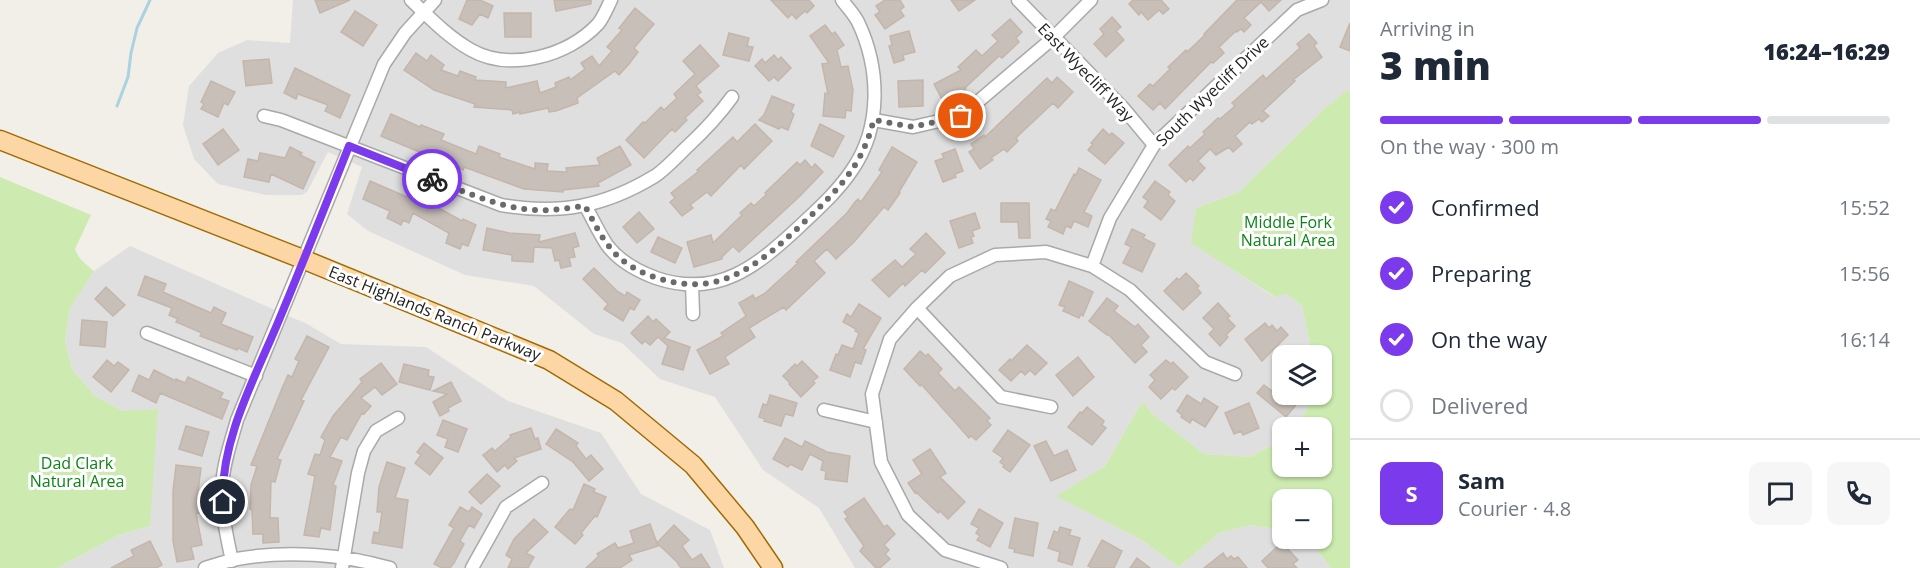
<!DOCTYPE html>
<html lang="en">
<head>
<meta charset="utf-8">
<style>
  :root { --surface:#fff; --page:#f6f6f7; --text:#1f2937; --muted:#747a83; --line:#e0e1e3; --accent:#7c3aed }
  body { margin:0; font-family:"Open Sans",sans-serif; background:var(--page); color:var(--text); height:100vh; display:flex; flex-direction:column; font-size:22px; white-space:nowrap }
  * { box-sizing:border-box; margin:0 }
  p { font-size:20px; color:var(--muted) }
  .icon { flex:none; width:33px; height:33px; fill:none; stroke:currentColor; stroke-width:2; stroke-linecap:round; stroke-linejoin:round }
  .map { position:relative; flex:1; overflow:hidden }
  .details { display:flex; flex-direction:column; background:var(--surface); width:570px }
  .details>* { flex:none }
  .controls { position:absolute; left:1272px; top:345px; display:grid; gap:12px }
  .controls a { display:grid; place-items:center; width:60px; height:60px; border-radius:12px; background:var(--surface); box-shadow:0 2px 4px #0004; font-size:30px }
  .pin { position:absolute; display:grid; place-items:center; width:51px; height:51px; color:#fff; margin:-26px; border:3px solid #fff; border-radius:50%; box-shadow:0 2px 6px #0007 }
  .courier { position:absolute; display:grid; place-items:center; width:60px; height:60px; margin:-30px; border:4px solid #7c3aed; border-radius:50%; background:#fff; color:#222; box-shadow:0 2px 8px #0007 }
  .summary em { font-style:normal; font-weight:800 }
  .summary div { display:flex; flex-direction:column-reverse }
  .summary { display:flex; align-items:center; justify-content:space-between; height:102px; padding:0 30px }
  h1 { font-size:39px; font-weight:800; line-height:45px }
  .bar { display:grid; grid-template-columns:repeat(4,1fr); gap:9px 6px; align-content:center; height:72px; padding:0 30px }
  .bar i { height:8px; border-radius:4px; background:var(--line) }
  .bar .on { background:var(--accent) }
  .bar p { grid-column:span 4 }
  .line { display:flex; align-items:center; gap:15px; padding:0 30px; border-top:2px solid var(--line) }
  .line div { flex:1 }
  .round { display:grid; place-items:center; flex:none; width:63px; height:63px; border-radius:12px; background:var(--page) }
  ol { padding:0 30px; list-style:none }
  li { display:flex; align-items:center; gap:18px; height:66px }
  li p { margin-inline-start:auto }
  li .icon { padding:6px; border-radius:50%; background:var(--accent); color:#fff; stroke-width:4 }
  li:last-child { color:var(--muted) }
  li i { width:33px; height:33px; border:3px solid var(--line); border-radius:50% }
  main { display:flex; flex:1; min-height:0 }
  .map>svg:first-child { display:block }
</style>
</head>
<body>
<main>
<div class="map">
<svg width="1350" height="568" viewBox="0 0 1350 568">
  <rect width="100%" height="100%" fill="#f2efe9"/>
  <path fill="#e0dfdf" d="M293,0H1350V94L1348,91L1325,108L1239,192L1196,208L1192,243L1274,297L1287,294L1302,306L1312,355L1282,356V394L1315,395L1296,427L1282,428V440L1250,457L1204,454L1154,415L1142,402L1105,466L1057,496L1140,539L1179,567L1219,533L1251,525L1282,530V538L1301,539L1313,545L1331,568H855L819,508L763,470L715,397L660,379L622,343L594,334L534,286L465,275L368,231L347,214L362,167L328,152L307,192L302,195H266L218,184L194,159L183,125L189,86L218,53L247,40L290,43Z
    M130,246L307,324L341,344L426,347L508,401L601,433L641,494L710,530L724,568H57L119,535L150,526L123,411L95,396L72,369L65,341L70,307L94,271Z"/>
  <path fill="#cdebb0" d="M1348,90L1350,94V568H1331L1313,545L1301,539L1322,538V500H1282V530L1251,525L1219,533L1179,567L1140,539L1056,496L1105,466L1142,402L1154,415L1204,454L1250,457L1282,440V466H1322V428L1296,427L1315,395L1322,394V356L1312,355L1302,306L1287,294L1275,297L1191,243L1196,208L1239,192L1325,108Z
    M0,177L91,215L75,249C78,259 87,265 94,271L70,308L65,341L72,369L95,396L123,411L158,409L150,526L119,535L57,568H0Z"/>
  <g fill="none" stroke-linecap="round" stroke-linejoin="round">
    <path stroke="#aad3df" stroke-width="3" d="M117,106L128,77L131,53L137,28L150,0"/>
  </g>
  <path fill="#c7bfb8" stroke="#c4b6ab" stroke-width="1.5" d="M315,0H350L320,13Z
    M467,0H480L493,6L488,18L480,14L472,25L459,19Z
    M554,0H591V4L556,11Z
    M771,0H809L814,6L807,13L805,11L796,19L792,14L788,18Z
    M885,0H900L904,7L900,10L904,16L885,29L875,15L880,12L876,6Z
    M951,0H975L959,11Z
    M1133,0H1161L1169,9L1163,14L1159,10L1148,20L1141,12L1139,15L1129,4Z
    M1237,0H1281L1269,11L1261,2L1244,18L1251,25L1244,32L1241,29L1237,32L1236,31L1219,47L1224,53L1213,63L1211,62L1165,109L1160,103L1153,110L1138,96L1150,84L1153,86L1170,69L1168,67L1186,50L1187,52L1205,35L1204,34Z
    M635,8L654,24L634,48L638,52L629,64L619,75L615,71L577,98L578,103L556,111L549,112L548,108L520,114V112L513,114L512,110L474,107L475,104L434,90L404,70L416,53L427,61L431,55L444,65L441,70L458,76L460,71L476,77L475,80L506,82V88L537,81L540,93L556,87L555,83L569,77L570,80L585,69L581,63L592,56L599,66L612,51L607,47L622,30L619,28Z
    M355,11L377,25L363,46L341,32Z
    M504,13H531V37H505Z
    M1112,17L1121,27L1116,31L1124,40L1106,57L1094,44L1104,34L1100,29Z
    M1010,19L1022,32L1016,38L1019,42L1002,58L999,56L965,88L966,91L944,103L934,84L961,70L958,67L976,50L982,56L998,41L992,35Z
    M1350,23V51L1340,47Z
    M825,25L832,34L835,32L844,45L837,50L841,67L848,66L853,90L851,111L846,110L845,118L823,116L825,93L828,94L822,64L829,63L810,36Z
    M909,31L915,52L903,55L904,60L894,63L889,46L892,45L890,36Z
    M729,33L749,38L747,46L753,47L749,61L723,55Z
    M1309,34L1317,43L1314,46L1322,57L1293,80L1295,81L1263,111L1269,116L1262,122L1259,119L1252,124L1250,122L1235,136L1242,144L1233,152L1229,147L1216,155L1210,149L1198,161L1205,168L1193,181L1190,178L1186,182L1169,165L1188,146L1190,148L1205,134L1203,132L1218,118L1220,119L1235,106L1232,103L1263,75L1266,79L1300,48L1297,44Z
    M700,45L719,66L696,86L701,92L697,95L703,101L685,118L687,120L675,132L672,129L644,158L626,140L643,122L645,123L661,107L664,110L677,98L674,94L695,74L683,61Z
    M774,55L778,60L781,57L791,68L778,81L774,77L769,81L755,66L762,59L765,63Z
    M269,59L272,83L246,86L243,61Z
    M295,68L350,95L340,118L325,111L328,105L298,94L296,99L284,93Z
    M1057,77L1073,92L1058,108L1053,103L1020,134L1016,138L1018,141L1007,152L1004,149L991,158L993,160L980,169L969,152L974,149L971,144L984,135L985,137L1047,78L1052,83Z
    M923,80V106L899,107L898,81Z
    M211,81L235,92L228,105L224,103L218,117L201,109L204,104L201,102Z
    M772,96L794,105L791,112L794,114L788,130L781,127L779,129L759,120L764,115Z
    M391,114L420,127L421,125L444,134L441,140L476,154L479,146L500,154L499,157L535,169V163L548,164L547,171L567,172L566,168L600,165L597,158L620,146L631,165L598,183L599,186L563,190V192L524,189L464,167L463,170L381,136Z
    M755,124L772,141L744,169L741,165L711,196L707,192L690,205L693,208L682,216L670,202L675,198L671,193L699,171L697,170L733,137L737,142Z
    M820,124L844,136L833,157L811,146Z
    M223,129L239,150L218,165L203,144Z
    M1103,129L1109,135L1112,133L1124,143L1105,164L1088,150L1093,144L1091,143Z
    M290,147L302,153L300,155L315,162L303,189L271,174L269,182L244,177L248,159L258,161L260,153L285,158Z
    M892,147L917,162L899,192L900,193L888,210L884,207L854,242L836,259L827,249L814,261L825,273L786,310L784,307L749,328L755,337L725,357L729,364L710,374L697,350L723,336L721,333L746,316L739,303L753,295L755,299L764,294L798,263L796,262L847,213L855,202L858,199L861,202L882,172L879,170Z
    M955,149L963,171L955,174L956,177L943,182L935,161L944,158L942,154Z
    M805,160L812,168L815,164L823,172L800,196L739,252L733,246L722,257V259L694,267L687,242L711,235L713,243L742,215L740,213L751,203L754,206L766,195L765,193L797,162L800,165Z
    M1079,168L1101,180L1084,212L1092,216L1088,227L1074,221L1071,228L1066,226L1063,234L1048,227L1051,221L1046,219L1051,209L1055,211L1074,174L1076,175Z
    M370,181L428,206L430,203L462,221L463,219L476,225L468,246L462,244L460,249L446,243L449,233L413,213L409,223L403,220L401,225L387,218L390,211L363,199Z
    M1155,181L1170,192L1168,195L1175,201L1161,220L1144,207L1148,201L1143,197Z
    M1001,203H1029L1030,238H1019L1018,222H1001Z
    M639,212L654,229L637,243L623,227Z
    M975,213L980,228L972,231L974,236L971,237L973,243L959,248L950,221Z
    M487,228L509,233L540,235L539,242L575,233L579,246L573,248L575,257L569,258L571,266L561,268L559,260L555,261L552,248L534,247L533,262L512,261V255L483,250Z
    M1132,229L1145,235L1143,238L1155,244L1142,272L1123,263L1131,247L1125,244Z
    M926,233L945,253L925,273L922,270L905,286L903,283L889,297L872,280L895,260L902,267L916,254L910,249Z
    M658,237L682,248L675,263L651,252Z
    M594,268L617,291L625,296L627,292L640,300L634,310L630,308L623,321L604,309L608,304L583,279Z
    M1186,273L1199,286L1197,288L1201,293L1183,310L1164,291L1177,278L1179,280Z
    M145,276L166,284L163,292L211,313L214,307L226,313L221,324L253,337L247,352L238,348L237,350L200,336L202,333L176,322L178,319L169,315L172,308L138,295Z
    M1069,281L1093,292L1083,316L1081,314L1079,318L1063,311L1065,307L1059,305Z
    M106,287L125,305L113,316L95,299Z
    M1107,298L1118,306L1114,311L1135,327L1138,324L1149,337L1141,345L1147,352L1135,363L1108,334L1107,335L1089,321Z
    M1218,303L1230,316L1227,318L1235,326L1226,335L1228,337L1220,346L1209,334L1214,329L1203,318Z
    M859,304L881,318L863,349L866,350L861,364L855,362L850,377L830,370L836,354L838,355L842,345L853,349L859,333L855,331L856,329L843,322L847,314L851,317Z
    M648,316L653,322L656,319L670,332L664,338L690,347L683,370L662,364L668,346L658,337L650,345L645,341L642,344L631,333Z
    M82,320L107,322L105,347L80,345Z
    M1265,323L1269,328L1272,325L1277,331L1281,327L1288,335L1262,361L1245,339Z
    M307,336L329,347L301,400L304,401L277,459L281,460L275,482L271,481L270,518H278L279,542L263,543V534H253L252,510L250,509L251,485L257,466L251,465L283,386L288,375L292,377L299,361L295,359Z
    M1027,345L1047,363L1035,375L1030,370L1025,375L1021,371L1011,381L999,370L1010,359L1011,361Z
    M920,351L926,356L928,354L942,369L938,373L955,391L959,387L990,418L987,421L991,425L976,440L971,436L969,438L921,384L920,386L904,369Z
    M1078,357L1094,377L1073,396L1056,375Z
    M107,360L114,366L118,362L129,370L111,392L93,377Z
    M1166,360L1171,364L1173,362L1188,377L1175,390L1172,388L1161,399L1149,387L1155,380L1150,375Z
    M802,361L818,377L813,381L815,383L801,397L789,384L790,383L783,376L795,364L797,366Z
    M381,363L397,384L382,395L375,387L361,398L371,406L364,414L362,413L347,440L341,437L330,457L342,461L333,485L336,486L330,530L321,528L319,537L304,535L315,476L308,474L315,454L320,455L325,440L321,437L333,416L362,382L360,379Z
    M404,364L429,370L428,376L434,377L430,390L399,382Z
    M154,370L176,381V379L185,383L188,377L223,393L220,398L229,401L222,419L160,393L156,403L132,391L139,375L149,380Z
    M451,382L461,401L448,408L449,411L440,416L433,402L447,394L433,391Z
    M1264,385L1276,394L1282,386V394H1305L1286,417L1257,393Z
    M770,395L797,403L793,416L785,414L781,426L764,421L765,419L759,417L763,404L767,405Z
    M1187,395L1201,404L1204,398L1218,407L1205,427L1192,419L1190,423L1181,417L1182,415L1177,411Z
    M1249,403L1259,428L1243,435L1241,431L1234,434L1225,413Z
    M1087,407L1104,421L1102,425L1106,428L1092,445L1068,427L1080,412L1082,413Z
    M443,420L467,429L458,452L445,447L448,439L437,435Z
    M186,426L209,432L202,456L179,449Z
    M531,428L535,439L538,438L541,449L514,458L517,461L508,469L505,465L497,472L483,455L492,448L495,451L511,437L510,435Z
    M556,429L578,443L576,446L586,459L591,455L603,469L589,481L573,462L546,444Z
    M1008,430L1030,445L1010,472L1003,467L1004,465L1000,462L1003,458L993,451Z
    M785,438L802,447L805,441L827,452L850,456L847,482L825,479L826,471L821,470L823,461L810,454L802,470L790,464L788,467L773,459Z
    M1046,441L1054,456L1067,450L1076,470L1051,481L1034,446Z
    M424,443L443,458L430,475L415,463L421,455L417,452Z
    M930,449L946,473L940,477L965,502L948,519L940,511L938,513L916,492L915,493L908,483L922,474L913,460Z
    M387,462L405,468L395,498L408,500L402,548L372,543L374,532L379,533L382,512H377L379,487Z
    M176,465L201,468L197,500H200V513H196L202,545L191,547L194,559L177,562L173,541V491Z
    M487,474L500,486L481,504L469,492Z
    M584,484L595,489L594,492L606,497L597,517L595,516L581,533L583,535L575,544L555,527L570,509L573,510Z
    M864,498L884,527L887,525L895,534L884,545L889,550L885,554L890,559L880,568H876L860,551L864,546L845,519L848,517L844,512Z
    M460,507L469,512L472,507L482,514L474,528L469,525L460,541L464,544L454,563L450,568H442L434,564L454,528L449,525Z
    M979,509L1003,523L990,547L977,540L980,536L976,533L979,528L971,524Z
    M1015,518L1038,523L1033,556L1014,552L1015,549L1009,548Z
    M534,519L548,532L526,553L534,557L528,568H508L512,559L506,555L514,539Z
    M650,524L658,546L629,555L632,560L620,568H586L599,556L597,554L615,543L618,548L634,543L630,531Z
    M674,525L689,540L682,546L692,560L701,554L710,568H681L677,562L657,543Z
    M1060,527L1071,530L1069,535L1080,538L1072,565L1058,561L1060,552L1048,548L1054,531L1058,533Z
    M1102,540L1122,551L1114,568H1092L1088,566Z
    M150,541L162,565L156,568H111L134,556L131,550Z
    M1284,545L1298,560L1293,564L1297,568H1268L1262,561L1277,547L1280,550Z
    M1223,553L1227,559L1231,556L1234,559L1238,557L1247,568H1204Z
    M1137,558L1150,568H1130Z"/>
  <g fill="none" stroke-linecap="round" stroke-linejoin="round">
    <g stroke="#a9a9a9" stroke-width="15">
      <path id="minor" d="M411,0C430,18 448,37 471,50C510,72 568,56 598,24C603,18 607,8 611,0
        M1018,0L1124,109L1154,145
        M264,116L281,120L501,205C559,215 604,207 655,176C667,168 678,155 689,145C705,130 719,115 732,97
        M874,120L913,127L961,116L1053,38L1091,0
        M585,205C592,218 599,233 607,245C619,261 637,271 656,278C718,299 757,266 800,226C819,208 838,191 852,170C882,127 880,68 858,22C854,14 847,7 842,0
        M1092,266L1110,218L1154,145L1297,10L1322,0
        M692,284L693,314
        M917,308L1001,397L1051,407
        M147,333L256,376
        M824,410L876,422
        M232,561C227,537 221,512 222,487C223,464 231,442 237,420L384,64L405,33L435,0
        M205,568C216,565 226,561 237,559C286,550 342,554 390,568
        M342,568L358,473L364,451L376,431L398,418
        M472,568L506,507L542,483
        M1001,568L945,550L908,515L881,462L872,394L890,339L917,308L950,276L995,255L1046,252L1092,266L1130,290L1205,362L1235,374"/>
    </g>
    <g stroke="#a06b00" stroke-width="21">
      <path id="primary" d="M0,140L305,260L549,360L616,401L693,465L745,527L773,568"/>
    </g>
    <use href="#minor" stroke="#fff" stroke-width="12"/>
    <use href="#primary" stroke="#fcd6a4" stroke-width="18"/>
  </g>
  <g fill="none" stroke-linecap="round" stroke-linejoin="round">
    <path stroke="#6b6a68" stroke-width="6" stroke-dasharray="0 10.8" d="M432,179C471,194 510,213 553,210C563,209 574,207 585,206C592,218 599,234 608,245C620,262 638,272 657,278C718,298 756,267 799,227C824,203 851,179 865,146C869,138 871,128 874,120L913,127L961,116"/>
    <path stroke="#7c3aed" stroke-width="8" d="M223,502C220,440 256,376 279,320C303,263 326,204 349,146L432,179"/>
  </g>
  <g text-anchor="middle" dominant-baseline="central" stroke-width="6" stroke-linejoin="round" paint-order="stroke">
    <g font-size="16" fill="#222" stroke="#fff">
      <text transform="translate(1086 72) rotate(46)">East Wyecliff Way</text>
      <text transform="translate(1212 91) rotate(-44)">South Wyecliff Drive</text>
      <text transform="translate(435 313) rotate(22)">East Highlands Ranch Parkway</text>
    </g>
    <g font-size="16" fill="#0c8416" stroke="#fff">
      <text x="1288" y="222">Middle Fork<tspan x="1288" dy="18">Natural Area</tspan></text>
      <text x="77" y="463">Dad Clark<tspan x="77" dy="18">Natural Area</tspan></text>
    </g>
  </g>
</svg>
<div class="controls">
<a><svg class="icon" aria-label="layers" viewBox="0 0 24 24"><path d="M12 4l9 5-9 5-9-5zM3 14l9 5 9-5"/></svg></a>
<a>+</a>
<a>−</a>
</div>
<div class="pin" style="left:961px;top:116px;background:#ea580c"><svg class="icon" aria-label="bag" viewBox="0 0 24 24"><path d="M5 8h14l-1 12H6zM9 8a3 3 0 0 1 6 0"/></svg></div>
<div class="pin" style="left:223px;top:502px;background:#1f2937"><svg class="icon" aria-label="home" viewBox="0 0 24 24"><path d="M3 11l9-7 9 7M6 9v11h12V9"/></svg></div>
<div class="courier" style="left:432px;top:179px"><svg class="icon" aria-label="bike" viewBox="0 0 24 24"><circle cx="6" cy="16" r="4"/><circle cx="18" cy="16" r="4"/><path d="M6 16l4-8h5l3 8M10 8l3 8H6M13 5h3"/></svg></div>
</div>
<section class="details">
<div class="summary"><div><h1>3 min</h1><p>Arriving in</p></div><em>16:24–16:29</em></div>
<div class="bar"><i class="on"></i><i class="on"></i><i class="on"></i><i></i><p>On the way · 300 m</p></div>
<ol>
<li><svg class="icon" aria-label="check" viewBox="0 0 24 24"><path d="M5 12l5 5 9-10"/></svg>Confirmed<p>15:52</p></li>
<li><svg class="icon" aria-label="check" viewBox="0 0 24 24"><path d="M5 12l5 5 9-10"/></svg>Preparing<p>15:56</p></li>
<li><svg class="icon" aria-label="check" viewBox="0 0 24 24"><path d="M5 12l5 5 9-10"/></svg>On the way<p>16:14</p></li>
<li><i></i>Delivered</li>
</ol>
<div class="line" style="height:108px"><b class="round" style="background:var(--accent);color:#fff">S</b><div><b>Sam</b><p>Courier · 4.8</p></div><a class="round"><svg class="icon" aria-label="chat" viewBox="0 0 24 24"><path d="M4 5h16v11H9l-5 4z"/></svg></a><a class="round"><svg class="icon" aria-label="phone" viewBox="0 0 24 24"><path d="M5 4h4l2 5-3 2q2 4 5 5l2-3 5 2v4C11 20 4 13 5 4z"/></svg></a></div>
</section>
</main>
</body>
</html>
